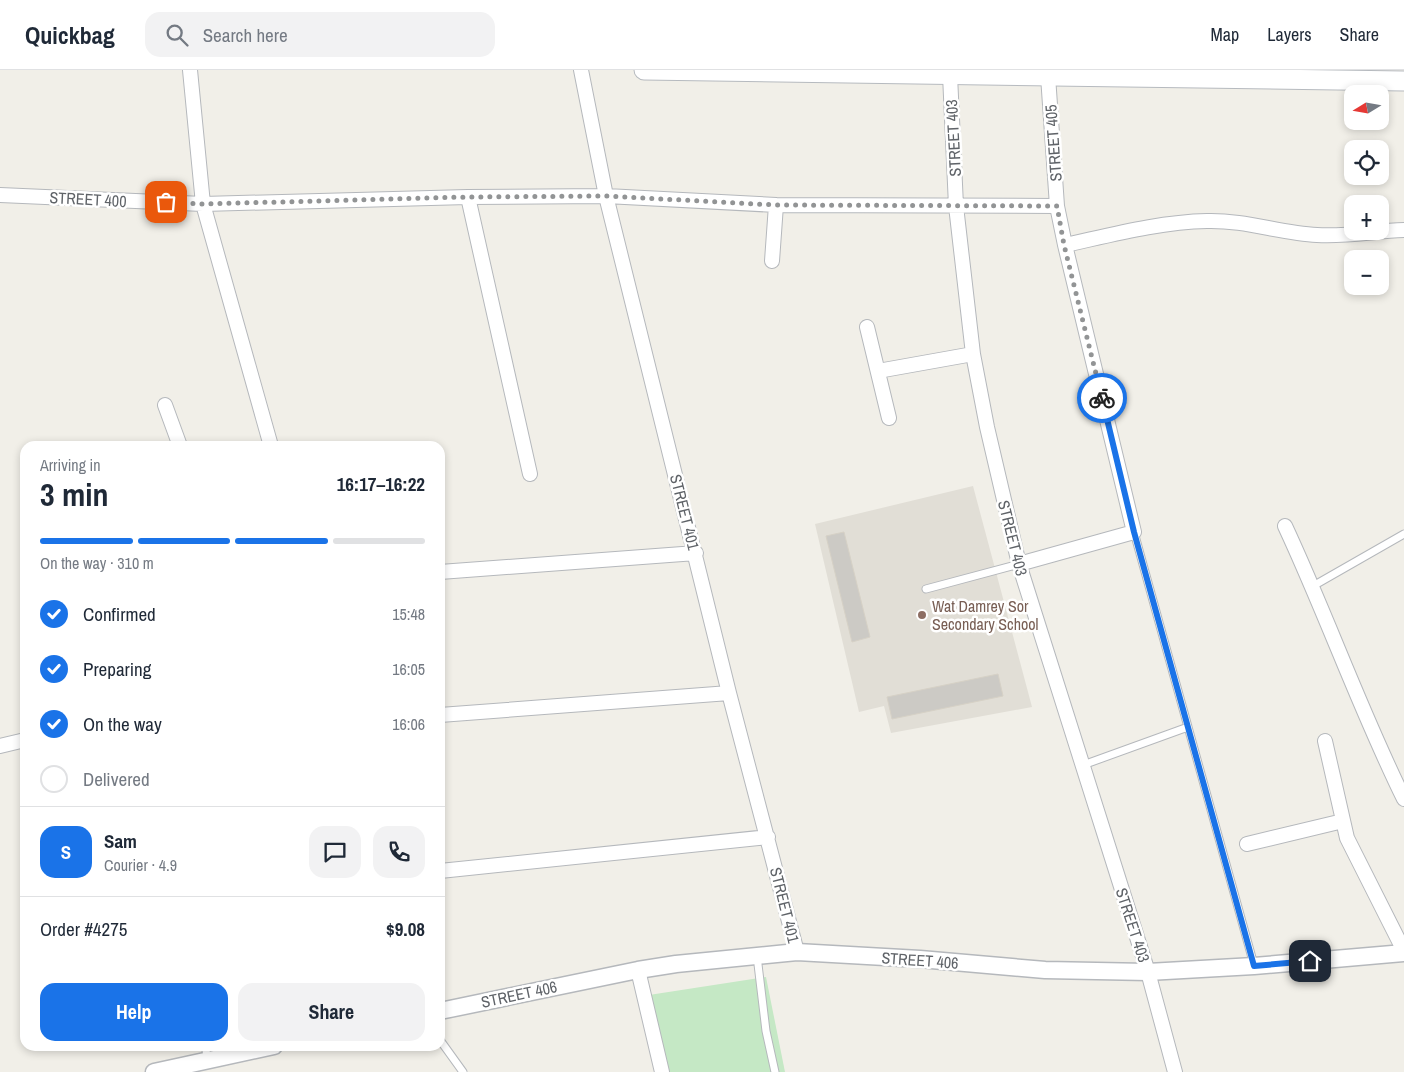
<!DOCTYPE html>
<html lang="en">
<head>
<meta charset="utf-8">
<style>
  :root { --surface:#fff; --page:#f2f2f3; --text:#1f2937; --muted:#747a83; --line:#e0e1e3; --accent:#1a73e8 }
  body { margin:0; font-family:"Archivo Narrow",sans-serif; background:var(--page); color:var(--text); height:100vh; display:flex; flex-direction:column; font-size:19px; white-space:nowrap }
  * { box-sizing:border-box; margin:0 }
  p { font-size:16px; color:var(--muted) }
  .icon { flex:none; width:28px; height:28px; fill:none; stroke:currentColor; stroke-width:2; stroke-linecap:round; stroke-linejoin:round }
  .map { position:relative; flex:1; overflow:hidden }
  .sheet { position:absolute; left:20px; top:371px; width:425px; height:610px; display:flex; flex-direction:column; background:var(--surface); border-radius:15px; box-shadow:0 2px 8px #0003 }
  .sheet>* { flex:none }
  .needle { width:32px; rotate:259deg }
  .buttons { position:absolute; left:1344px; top:15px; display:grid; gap:10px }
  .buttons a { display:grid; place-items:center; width:45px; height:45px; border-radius:10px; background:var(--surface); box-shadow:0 2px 8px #0003; font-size:25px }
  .pin { position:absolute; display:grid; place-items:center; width:42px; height:42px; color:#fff; margin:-21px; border-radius:10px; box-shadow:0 2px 8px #0006 }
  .courier { position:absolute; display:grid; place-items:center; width:50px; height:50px; margin:-25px; border:4px solid #1a73e8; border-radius:50%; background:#fff; color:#222; box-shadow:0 1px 6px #0007 }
  .summary em { font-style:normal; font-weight:700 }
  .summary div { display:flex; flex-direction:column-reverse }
  .summary { display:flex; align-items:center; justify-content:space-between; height:85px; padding:0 20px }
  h1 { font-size:32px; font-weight:700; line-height:38px }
  .bar { display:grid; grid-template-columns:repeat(4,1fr); gap:8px 5px; align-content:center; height:60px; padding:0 20px }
  .bar i { height:6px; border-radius:4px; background:var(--line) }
  .bar .active { background:var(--accent) }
  .bar p { grid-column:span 4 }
  .line { display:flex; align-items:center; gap:12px; padding:0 20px; border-top:1px solid var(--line) }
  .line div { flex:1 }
  .round { display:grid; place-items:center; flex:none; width:52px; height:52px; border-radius:15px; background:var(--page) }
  ol { padding:0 20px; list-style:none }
  li { display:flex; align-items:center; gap:15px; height:55px }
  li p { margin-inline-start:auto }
  li .icon { padding:5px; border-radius:50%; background:var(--accent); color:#fff; stroke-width:4 }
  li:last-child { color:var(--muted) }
  li i { width:28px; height:28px; border:2px solid var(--line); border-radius:50% }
  .action { display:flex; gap:10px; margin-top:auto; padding:10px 20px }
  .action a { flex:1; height:58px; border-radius:15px; background:var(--accent); color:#fff; font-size:20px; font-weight:700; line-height:58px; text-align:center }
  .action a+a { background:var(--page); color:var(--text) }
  header { display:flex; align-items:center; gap:30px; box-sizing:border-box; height:70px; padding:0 25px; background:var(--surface); border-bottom:1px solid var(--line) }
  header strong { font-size:24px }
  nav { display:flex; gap:28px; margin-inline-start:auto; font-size:18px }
  .search { width:350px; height:45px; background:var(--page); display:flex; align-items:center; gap:12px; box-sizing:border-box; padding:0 18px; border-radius:15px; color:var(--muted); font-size:19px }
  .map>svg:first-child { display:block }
</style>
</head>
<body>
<header>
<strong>Quickbag</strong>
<div class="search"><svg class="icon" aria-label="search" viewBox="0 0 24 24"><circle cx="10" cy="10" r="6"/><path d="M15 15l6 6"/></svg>Search here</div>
<nav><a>Map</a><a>Layers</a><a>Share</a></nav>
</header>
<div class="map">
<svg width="1404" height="1002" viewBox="0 0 1404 1002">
  <rect width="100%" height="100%" fill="#f1efe8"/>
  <path fill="#e1ded6" d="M973,416L1032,637L891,663L884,636L859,642L815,454Z"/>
  <path fill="#c5e8c5" d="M766,907L785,1002H667L649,925Z"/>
  <path fill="#cccac5" stroke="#d6d1c6" d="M844,462L870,567L852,572L826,466Z
    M998,604L1003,626L892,649L887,627Z"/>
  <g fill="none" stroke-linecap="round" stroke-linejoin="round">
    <g stroke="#b5b8bc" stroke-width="9">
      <path id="service" d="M1134,462L1254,895
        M1313,516L1404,464
        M926,519L1019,494
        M1083,695L1188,657
        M757,886L766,961L775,1002
        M440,970L463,1002
        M205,976L208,990"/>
    </g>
    <g stroke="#b5b8bc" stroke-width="16">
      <path id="minor" d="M190,0L203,134L271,376
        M581,0L606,126L729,623L797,882
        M950,5L956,136L973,284L987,357L1019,494L1148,902L1175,1002
        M0,125L203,134L468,127L606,126L776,135L1057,136
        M468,127L530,404
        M1065,175C1111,165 1159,152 1207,151C1245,150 1280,163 1317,165C1346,167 1375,161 1404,160
        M772,191L776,135
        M867,257L889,348
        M878,301L973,284
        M165,335L180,376
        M1285,456C1327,546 1360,640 1404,729
        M1019,494L1134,462L1065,175L1057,136L1048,6
        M440,502L696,483
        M440,645L729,623
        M1325,671L1347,768L1404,881
        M0,676L25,670
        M1247,774L1343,751
        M440,801L768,767
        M638,900L662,1002"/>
    </g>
    <g stroke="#b5b8bc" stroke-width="19">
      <path id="tertiary" d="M440,941L638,900L676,894L797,882L920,889L1045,900L1148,902L1254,896L1404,883
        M154,1002L274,976"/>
    </g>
    <g stroke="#b6babf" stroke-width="21">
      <path id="secondary" d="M644,0L1404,11"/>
    </g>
    <use href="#service" stroke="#fff" stroke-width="7"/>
    <use href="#minor" stroke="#fff" stroke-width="14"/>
    <use href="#tertiary" stroke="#fff" stroke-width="16"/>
    <use href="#secondary" stroke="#fff" stroke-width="19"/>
  </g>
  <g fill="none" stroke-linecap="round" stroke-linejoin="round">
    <path stroke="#929495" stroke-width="5" stroke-dasharray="0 9" d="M166,132L203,134L468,127L606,126L776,135L1057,136L1064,175L1102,328"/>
    <path stroke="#1a73e8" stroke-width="6" d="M1102,328L1134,462L1254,896L1310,891"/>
  </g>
  <circle fill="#8d6e63" stroke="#fff" stroke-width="2" cx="922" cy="545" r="5"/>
  <g text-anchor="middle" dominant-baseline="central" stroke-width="5" stroke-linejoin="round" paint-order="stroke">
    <g font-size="16" fill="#5f6368" stroke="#fff">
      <text transform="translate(953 68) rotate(-93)">STREET 403</text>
      <text transform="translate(1053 73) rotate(-94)">STREET 405</text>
      <text transform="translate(88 129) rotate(3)">STREET 400</text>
      <text transform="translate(685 442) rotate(76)">STREET 401</text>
      <text transform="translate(1013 468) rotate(76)">STREET 403</text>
      <text transform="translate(785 835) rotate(76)">STREET 401</text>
      <text transform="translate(1133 855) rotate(72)">STREET 403</text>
      <text transform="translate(920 890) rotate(4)">STREET 406</text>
      <text transform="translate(519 924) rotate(-12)">STREET 406</text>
    </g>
    <g font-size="16" fill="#785e54" stroke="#fff" text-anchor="start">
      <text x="932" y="536">Wat Damrey Sor<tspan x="932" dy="18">Secondary School</tspan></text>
    </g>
  </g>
</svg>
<div class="buttons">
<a><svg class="needle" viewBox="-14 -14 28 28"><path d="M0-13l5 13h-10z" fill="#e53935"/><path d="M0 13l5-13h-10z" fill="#747a83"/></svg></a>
<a><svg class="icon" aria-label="locate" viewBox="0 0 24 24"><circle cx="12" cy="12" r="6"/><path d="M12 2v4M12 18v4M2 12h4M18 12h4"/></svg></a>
<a>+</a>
<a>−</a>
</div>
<div class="pin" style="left:166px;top:132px;background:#ea580c"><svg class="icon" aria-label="bag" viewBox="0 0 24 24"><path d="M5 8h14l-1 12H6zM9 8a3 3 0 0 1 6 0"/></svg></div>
<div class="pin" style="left:1310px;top:891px;background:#1f2937"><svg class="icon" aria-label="home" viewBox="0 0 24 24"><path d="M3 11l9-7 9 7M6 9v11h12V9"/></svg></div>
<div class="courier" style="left:1102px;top:328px"><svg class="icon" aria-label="bike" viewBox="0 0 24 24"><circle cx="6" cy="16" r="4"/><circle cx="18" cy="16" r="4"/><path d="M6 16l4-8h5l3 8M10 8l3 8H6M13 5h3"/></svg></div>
<section class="sheet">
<div class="summary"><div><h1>3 min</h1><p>Arriving in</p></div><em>16:17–16:22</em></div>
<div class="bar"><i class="active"></i><i class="active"></i><i class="active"></i><i></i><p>On the way · 310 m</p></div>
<ol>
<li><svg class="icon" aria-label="check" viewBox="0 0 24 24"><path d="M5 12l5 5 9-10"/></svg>Confirmed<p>15:48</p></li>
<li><svg class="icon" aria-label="check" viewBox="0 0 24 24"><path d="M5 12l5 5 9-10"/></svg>Preparing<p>16:05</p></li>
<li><svg class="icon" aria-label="check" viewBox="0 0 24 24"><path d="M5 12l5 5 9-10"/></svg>On the way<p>16:06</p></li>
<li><i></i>Delivered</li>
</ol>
<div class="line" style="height:90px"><b class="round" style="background:var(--accent);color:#fff">S</b><div><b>Sam</b><p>Courier · 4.9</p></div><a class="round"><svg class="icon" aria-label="chat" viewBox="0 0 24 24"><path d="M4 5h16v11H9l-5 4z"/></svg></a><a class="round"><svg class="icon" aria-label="phone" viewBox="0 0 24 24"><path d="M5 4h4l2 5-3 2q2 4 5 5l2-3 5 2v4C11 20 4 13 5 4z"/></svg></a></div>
<div class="line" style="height:65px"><div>Order #4275</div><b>$9.08</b></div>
<div class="action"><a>Help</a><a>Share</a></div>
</section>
</div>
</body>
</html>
